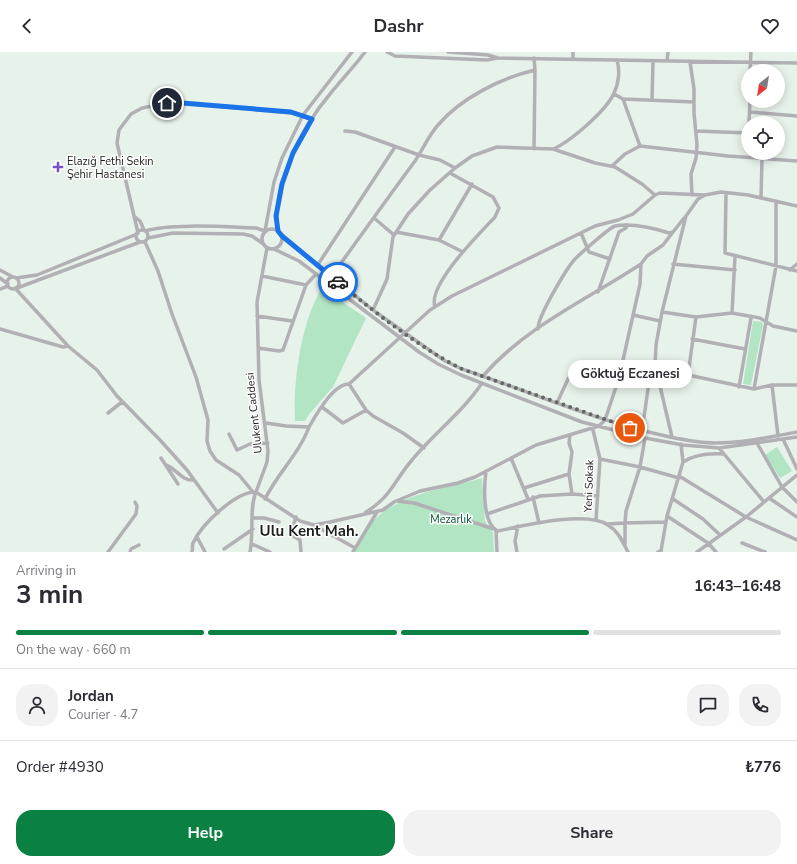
<!DOCTYPE html>
<html lang="en">
<head>
<meta charset="utf-8">
<style>
  :root { --surface:#fff; --page:#f2f2f3; --text:#2b2b33; --muted:#7c7c81; --line:#e1e1e2; --accent:#0b8043 }
  body { margin:0; font-family:"Nunito Sans",sans-serif; background:var(--page); color:var(--text); height:100vh; display:flex; flex-direction:column; font-size:15px; white-space:nowrap }
  * { box-sizing:border-box; margin:0 }
  p { font-size:13px; color:var(--muted) }
  .icon { flex:none; width:22px; height:22px; fill:none; stroke:currentColor; stroke-width:2; stroke-linecap:round; stroke-linejoin:round }
  .map { position:relative; height:500px; overflow:hidden }
  .drawer { display:flex; flex-direction:column; background:var(--surface); flex:1 }
  .drawer>* { flex:none }
  .needle { width:26px; rotate:210deg }
  .controls { position:absolute; left:741px; top:12px; display:grid; gap:8px }
  .controls a { display:grid; place-items:center; width:44px; height:44px; border-radius:50%; background:var(--surface); box-shadow:0 2px 10px #0003; font-size:20px }
  .pin { position:absolute; display:grid; place-items:center; width:34px; height:34px; color:#fff; margin:-17px; border:2px solid #fff; border-radius:50%; box-shadow:0 1px 4px #0007 }
  .courier { position:absolute; display:grid; place-items:center; width:40px; height:40px; margin:-20px; border:3px solid #1a73e8; border-radius:50%; background:#fff; color:#222; box-shadow:0 1px 5px #0007 }
  .bubble { position:absolute; height:28px; border-radius:14px; background:var(--surface); box-shadow:0 2px 10px #0003; font-size:13px; font-weight:700; line-height:28px; text-align:center }
  .overview em { font-style:normal; font-weight:700 }
  .overview div { display:flex; flex-direction:column-reverse }
  .overview { display:flex; align-items:center; justify-content:space-between; height:68px; padding:0 16px }
  h1 { font-size:26px; font-weight:700; line-height:30px }
  .bar { display:grid; grid-template-columns:repeat(4,1fr); gap:6px 4px; align-content:center; height:48px; padding:0 16px }
  .bar i { height:5px; border-radius:3px; background:var(--line) }
  .bar .on { background:var(--accent) }
  .bar p { grid-column:span 4 }
  .line { display:flex; align-items:center; gap:10px; padding:0 16px; border-top:1px solid var(--line) }
  .line div { flex:1 }
  .round { display:grid; place-items:center; flex:none; width:42px; height:42px; border-radius:16px; background:var(--page) }
  .button { display:flex; gap:8px; margin-top:auto; padding:8px 16px }
  .button a { flex:1; height:46px; border-radius:16px; background:var(--accent); color:#fff; font-size:16px; font-weight:700; line-height:46px; text-align:center }
  .button a+a { background:var(--page); color:var(--text) }
  header { display:flex; justify-content:space-between; align-items:center; height:52px; padding:0 16px; background:var(--surface); font-size:18px; font-weight:700 }
  .map>svg:first-child { display:block }
</style>
</head>
<body>
<header><svg class="icon" aria-label="back" viewBox="0 0 24 24"><path d="M15 5l-7 7 7 7"/></svg>Dashr<svg class="icon" aria-label="heart" viewBox="0 0 24 24"><path d="M12 20l-8-8c-3-5 5-10 8-4 3-6 11-1 8 4z"/></svg></header>
<div class="map">
<svg width="797" height="500" viewBox="0 0 797 500">
  <rect width="100%" height="100%" fill="#e7f2ea"/>
  <path fill="#b1e5c3" d="M322,236L366,266L333,335L310,361L305,369H295C293,329 301,270 322,236Z
    M753,269L762,270L763,273L751,333L743,332Z
    M777,395L792,419L780,426L765,403Z
    M482,426L485,469L493,481L494,500H355C360,488 367,475 376,466C392,450 424,440 446,435C458,432 469,430 482,426Z"/>
  <g fill="none" stroke-linecap="round" stroke-linejoin="round">
    <path stroke="#b1b0b5" stroke-width="3.5" d="M387,0L395,4L487,8L497,6
      M448,0L488,3L498,6L797,11
      M573,7V0
      M667,9L668,0
      M690,10L694,37V61L697,93L696,106L691,122L692,143
      M750,19L751,0
      M614,42L623,47L694,50
      M623,47L640,94
      M652,48L653,9
      M750,60L797,64
      M749,71L750,49
      M345,79L355,80L419,103L440,108L455,116
      M696,79L748,81
      M534,97L535,18
      M553,97L595,111L615,115L642,132L655,143
      M612,114L625,102L640,94L728,104L797,109
      M726,141L725,201L797,219
      M761,146L762,107
      M135,165L140,169L144,178
      M374,166L394,183
      M262 187a10 10 0 1 1 20 0a10 10 0 1 1-20 0Z
      M136 184a6 6 0 1 1 12 0a6 6 0 1 1-12 0Z
      M145,179C171,171 228,175 256,176L265,179
      M265,179L274,130L282,106L303,63L352,0
      M278,179C271,135 302,75 330,42C341,28 354,15 365,0
      M396,180L439,188L463,200
      M138,181L117,91L119,78L131,62L142,56L167,51H182L291,61L312,67
      M581,181L589,200L610,207
      M282,184L373,258L445,309L462,317C531,340 598,370 670,385C685,388 700,391 715,391C743,391 770,385 797,380
      M148,186L173,181L243,182L252,184L262,191
      M439,188L472,132
      M145,190L158,219L172,262L196,325L208,368L207,389L210,399L216,408L239,423L253,440
      M267,196L257,250L259,328L268,399L267,410L256,440L300,469L314,473L330,470L383,458L394,450L420,439L458,431L475,425L536,393L599,374L605,368L619,326L640,232L641,212L647,204L663,193L673,180
      M274,197L299,209L419,300L438,312L461,323L582,370L645,386L683,393L719,396L797,385
      M673,212L735,218
      M317,214L395,95
      M0,218L13,225
      M790,218L797,212
      M262,224L306,233
      M331,225C359,186 387,147 415,109C423,97 429,83 438,73C461,46 501,26 535,18L534,6
      M7 231a6 6 0 1 1 12 0a6 6 0 1 1-12 0Z
      M0,226L8,232
      M16,226L37,223L137,182
      M15,236L68,294L97,318L117,344L160,388L187,418L218,461
      M17,236L140,190
      M0,237L8,234
      M598,240L619,180L626,176L627,173
      M435,255C427,233 481,180 495,165L499,156L493,145L450,121
      M373,258L387,227L393,185L408,162L430,138L455,116L472,104L497,95L553,97C570,90 607,58 614,41C619,31 620,18 617,8
      M662,260L696,265L732,261L760,266L773,274L797,279
      M732,261L735,204
      M633,263L660,269
      M257,264L292,269
      M0,277L63,295L68,294
      M538,277C537,266 566,217 575,207C580,202 609,176 615,174C632,171 653,176 669,181L673,180L684,166
      M692,287L745,297
      M258,296L279,299L283,298L306,233L316,222
      M688,323L696,265
      M483,324C525,275 588,247 641,212
      M349,332L366,358L373,364L403,381L424,396
      M772,333L778,384
      M739,335L751,266
      M754,337L776,214V150
      M557,351L568,327L574,320L584,318L649,330L659,325L688,323L754,337L772,333H797
      M322,355L343,371L366,358
      M108,361L122,350
      M266,371L286,374L309,375C316,363 333,332 349,332L430,258L452,244L595,174L618,168L633,162L655,143L660,141L704,143
      M593,378L600,407L596,468
      M642,379L649,330
      M229,382L237,398L250,392L268,391
      M570,383L569,391L572,400L569,422L572,442
      M672,385L655,313L656,293L662,260L686,164L698,147L705,143L721,140L748,143L797,154
      M783,387L797,417
      M757,391L782,435L797,450
      M719,396L764,450
      M161,406L178,432
      M511,406L528,447
      M600,407L640,415L679,426
      M683,410C695,402 710,401 724,402
      M166,413C177,417 181,429 194,428
      M486,419C484,434 482,472 498,479C522,474 587,458 608,473C619,480 622,489 628,500
      M679,424L746,465L797,488
      M524,436L569,422
      M533,445L539,471
      M769,446L797,465
      M265,447C277,422 299,402 309,375
      M673,447L703,467L720,483
      M397,449L414,451L494,477
      M366,460C391,445 394,429 412,408C434,381 462,361 482,331
      M487,462L540,444L572,442L598,444
      M667,464L708,491L716,500
      M296,465L293,475V484L300,488L301,500
      M253,466H264L279,470
      M607,472L625,471L626,459L640,415L645,386
      M314,473L355,496
      M496,478L497,500
      M197,485L205,500
      M742,491L765,500
      M252,492L270,500
      M625,494V471L666,470
      M224,497L253,477
      M108,500L136,462L137,454L135,450
      M130,500L131,497L139,493
      M192,500C193,497 192,494 193,491C201,473 236,439 256,440C249,456 254,481 250,500
      M353,500L377,460
      M517,500L515,489L518,474
      M658,500L661,499L667,464L683,410L681,392
      M697,500L746,465L797,423"/>
  </g>
  <g fill="none" stroke-linecap="round" stroke-linejoin="round">
    <path stroke="#626964" stroke-width="4" stroke-dasharray="0 7.2" d="M338,230C377,262 417,294 462,317L630,376"/>
    <path stroke="#1a73e8" stroke-width="5" d="M167,51H182L291,60L312,67L293,101L282,132L276,164L278,179L282,184L338,230"/>
  </g>
  <path fill="#7751ca" stroke="#fff" stroke-width="1.5" d="M56 109h4v4h4v4h-4v4h-4v-4h-4v-4h4z"/>
  <g text-anchor="middle" dominant-baseline="central" stroke-width="3" stroke-linejoin="round" paint-order="stroke">
    <g font-size="11" fill="#1b1f1c" stroke="#fff" text-anchor="start">
      <text x="67" y="109">Elazığ Fethi Sekin<tspan x="67" dy="13">Şehir Hastanesi</tspan></text>
    </g>
    <g font-size="11" fill="#1b1f1c" stroke="#fff">
      <text transform="translate(254 361) rotate(-96)">Ulukent Caddesi</text>
      <text transform="translate(589 434) rotate(-88)">Yeni Sokak</text>
    </g>
    <g font-size="11" fill="#004e2b" stroke="#fff">
      <text x="451" y="467">Mezarlık</text>
    </g>
    <g font-size="15" font-weight="bold" fill="#1b1f1c" stroke="#fff">
      <text x="309" y="479">Ulu Kent Mah.</text>
    </g>
  </g>
</svg>
<div class="controls">
<a><svg class="needle" viewBox="-14 -14 28 28"><path d="M0-13l5 13h-10z" fill="#e53935"/><path d="M0 13l5-13h-10z" fill="#7c7c81"/></svg></a>
<a><svg class="icon" aria-label="locate" viewBox="0 0 24 24"><circle cx="12" cy="12" r="6"/><path d="M12 2v4M12 18v4M2 12h4M18 12h4"/></svg></a>
</div>
<div class="pin" style="left:630px;top:376px;background:#ea580c"><svg class="icon" aria-label="bag" viewBox="0 0 24 24"><path d="M5 8h14l-1 12H6zM9 8a3 3 0 0 1 6 0"/></svg></div>
<div class="pin" style="left:167px;top:51px;background:#1f2937"><svg class="icon" aria-label="home" viewBox="0 0 24 24"><path d="M3 11l9-7 9 7M6 9v11h12V9"/></svg></div>
<div class="courier" style="left:338px;top:230px"><svg class="icon" aria-label="car" viewBox="0 0 24 24"><path d="M5 17H2v-5l4-1 3-4h7l3 4 3 1v5h-3M9 17h6M6 11h13"/><circle cx="7" cy="17" r="2"/><circle cx="17" cy="17" r="2"/></svg></div>
<div class="bubble" style="left:568px;top:308px;width:124px">Göktuğ Eczanesi</div>
</div>
<section class="drawer">
<div class="overview"><div><h1>3 min</h1><p>Arriving in</p></div><em>16:43–16:48</em></div>
<div class="bar"><i class="on"></i><i class="on"></i><i class="on"></i><i></i><p>On the way · 660 m</p></div>
<div class="line" style="height:72px"><a class="round"><svg class="icon" aria-label="person" viewBox="0 0 24 24"><circle cx="12" cy="8" r="4"/><path d="M4 21q1-7 8-7t8 7"/></svg></a><div><b>Jordan</b><p>Courier · 4.7</p></div><a class="round"><svg class="icon" aria-label="chat" viewBox="0 0 24 24"><path d="M4 5h16v11H9l-5 4z"/></svg></a><a class="round"><svg class="icon" aria-label="phone" viewBox="0 0 24 24"><path d="M5 4h4l2 5-3 2q2 4 5 5l2-3 5 2v4C11 20 4 13 5 4z"/></svg></a></div>
<div class="line" style="height:52px"><div>Order #4930</div><b>₺776</b></div>
<div class="button"><a>Help</a><a>Share</a></div>
</section>
</body>
</html>
